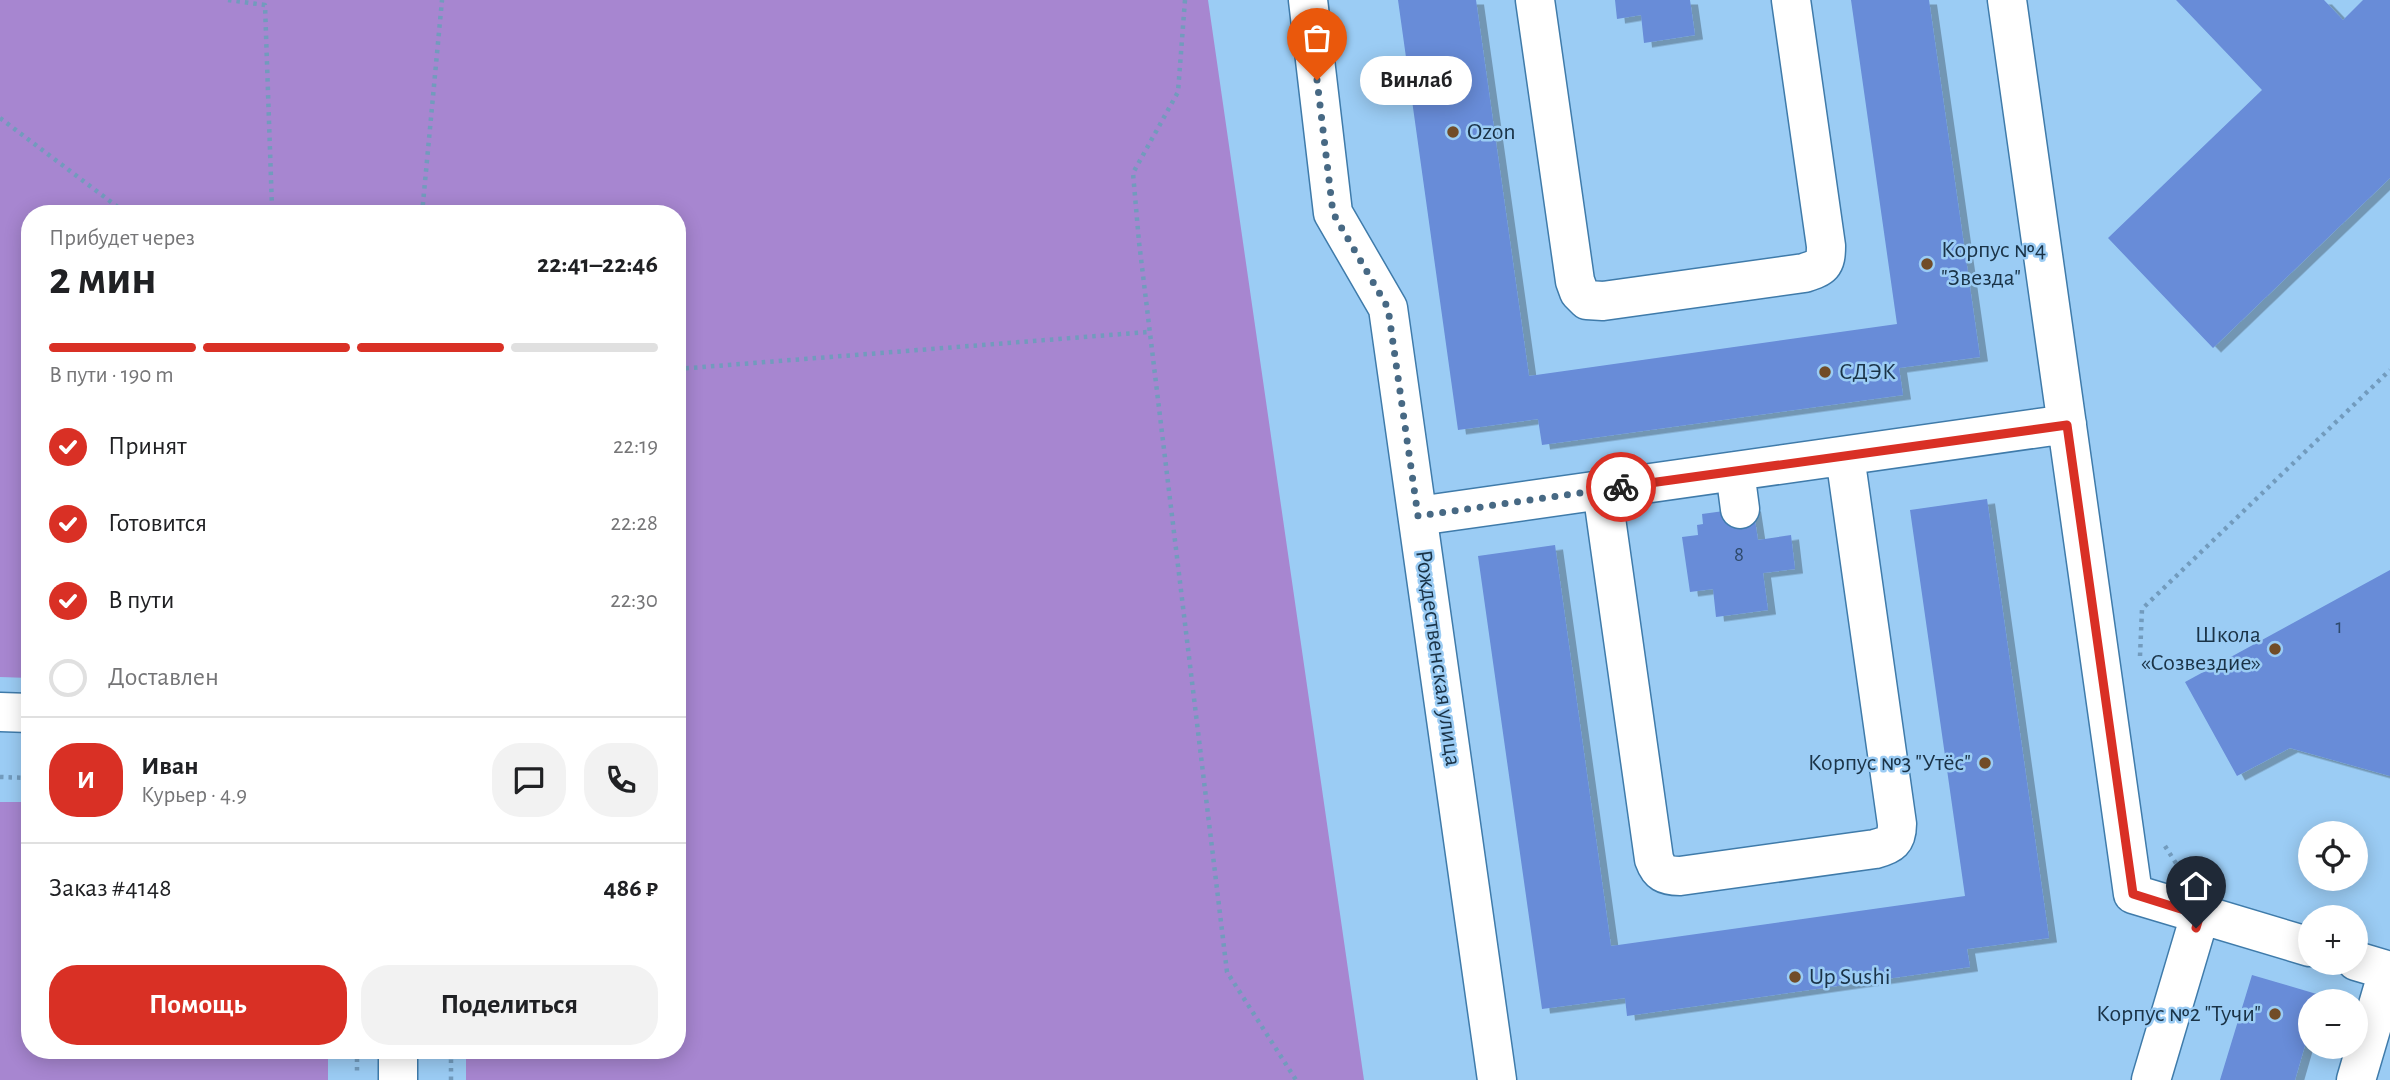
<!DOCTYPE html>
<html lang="ru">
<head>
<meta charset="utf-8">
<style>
  :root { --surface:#fff; --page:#f2f2f2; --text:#202124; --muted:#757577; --line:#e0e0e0; --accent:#d93025 }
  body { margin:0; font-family:"Alegreya Sans",sans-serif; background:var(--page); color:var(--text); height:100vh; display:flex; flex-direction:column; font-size:26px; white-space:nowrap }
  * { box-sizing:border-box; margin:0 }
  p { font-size:23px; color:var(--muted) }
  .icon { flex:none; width:38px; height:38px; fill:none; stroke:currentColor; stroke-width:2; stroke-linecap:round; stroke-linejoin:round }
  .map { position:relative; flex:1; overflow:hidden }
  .drawer { position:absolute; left:21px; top:205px; width:665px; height:854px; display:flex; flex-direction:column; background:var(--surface); border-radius:28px; box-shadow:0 4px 18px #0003 }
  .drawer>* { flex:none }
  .buttons { position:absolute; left:2298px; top:821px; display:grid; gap:14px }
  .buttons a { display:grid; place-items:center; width:70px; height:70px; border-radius:50%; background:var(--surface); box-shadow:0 4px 18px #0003; font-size:35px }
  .pin { position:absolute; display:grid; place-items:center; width:60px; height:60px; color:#fff; margin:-72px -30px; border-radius:50% 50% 50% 0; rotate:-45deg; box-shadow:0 0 7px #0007 }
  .pin .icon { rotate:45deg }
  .courier { position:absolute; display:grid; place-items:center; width:70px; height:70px; margin:-35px; border:5px solid #d93025; border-radius:50%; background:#fff; color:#222; box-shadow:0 2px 9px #0007 }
  .bubble { position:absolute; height:49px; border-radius:24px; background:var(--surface); box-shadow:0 4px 18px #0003; font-size:23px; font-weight:600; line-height:49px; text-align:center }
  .headline em { font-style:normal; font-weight:600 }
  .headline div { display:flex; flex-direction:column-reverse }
  .headline { display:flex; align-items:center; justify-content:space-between; height:119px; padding:0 28px }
  h1 { font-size:46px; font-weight:600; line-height:52px }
  .bar { display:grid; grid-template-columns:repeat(4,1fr); gap:10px 7px; align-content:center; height:84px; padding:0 28px }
  .bar i { height:9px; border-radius:5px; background:var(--line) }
  .bar .on { background:var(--accent) }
  .bar p { grid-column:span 4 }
  .line { display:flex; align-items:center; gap:18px; padding:0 28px; border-top:2px solid var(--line) }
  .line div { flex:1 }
  .round { display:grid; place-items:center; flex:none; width:74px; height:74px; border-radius:28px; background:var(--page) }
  ol { padding:0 28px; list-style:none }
  li { display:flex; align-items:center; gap:21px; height:77px }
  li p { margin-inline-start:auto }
  li .icon { padding:7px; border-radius:50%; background:var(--accent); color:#fff; stroke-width:4 }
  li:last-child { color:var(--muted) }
  li i { width:38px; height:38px; border:4px solid var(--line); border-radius:50% }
  .cta { display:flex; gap:14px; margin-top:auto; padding:14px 28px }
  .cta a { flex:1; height:80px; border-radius:28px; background:var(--accent); color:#fff; font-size:28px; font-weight:600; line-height:80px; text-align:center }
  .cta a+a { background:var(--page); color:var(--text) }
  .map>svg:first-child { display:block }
</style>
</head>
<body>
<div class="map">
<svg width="2390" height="1080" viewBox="0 0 2390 1080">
  <defs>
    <filter id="shadow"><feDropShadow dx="8" dy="4.5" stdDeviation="0" flood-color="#0004"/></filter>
  </defs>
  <rect width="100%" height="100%" fill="#9bccf4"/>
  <path fill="#a786d0" d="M0,0H1208L1364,1080H466V1050H677V214H30V678L0,677Z
    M0,802H30V1050H328V1080H0Z"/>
  <path fill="#688cd8" filter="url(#shadow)" d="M1398,0H1476L1529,376L1897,324L1851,0H1929L1980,357L1899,368L1903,395L1542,445L1538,419L1458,430Z
    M1615,0H1690L1695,35L1644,43L1641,15L1617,19Z
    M2176,0H2324L2343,20L2363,0H2390V178L2213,348L2108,238L2262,90Z
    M1987,499L2049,938L1967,949L1970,967L1627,1016L1625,998L1542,1009L1478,556L1555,545L1611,946L1965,896L1910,510Z
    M1753,507L1758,540L1791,535L1795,569L1763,573L1768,610L1716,617L1713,589L1690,592L1682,537L1698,535L1697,525L1703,524L1702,514Z
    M2390,570V776L2290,748L2237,776L2185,682Z
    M2252,975L2320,995L2318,1001H2310V1028L2295,1080H2220Z"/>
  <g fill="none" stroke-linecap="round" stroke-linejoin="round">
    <g stroke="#3f7baa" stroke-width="41">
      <path id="minor" d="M1308,0L1333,213L1388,308L1497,1080
        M1535,0L1575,281L1579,292L1587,300L1603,301L1804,273C1822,267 1826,266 1826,246L1791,0
        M2007,0L2133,894L2310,947
        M1735,471L1740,509
        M1602,490L1654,859C1659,873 1665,876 1680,876L1875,849C1891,845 1897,841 1897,824L1845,456
        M1418,516L2067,424
        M0,712L30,713
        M2356,961L2390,971
        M398,1080V1050
        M2151,1080L2200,915
        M2356,1080L2388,971"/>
    </g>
    <path stroke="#729bbd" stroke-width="4.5" stroke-dasharray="3.5 5" stroke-linecap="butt" d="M228,0L265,5L272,208L275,214
      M1185,0L1178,92L1133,173L1139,242L1227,972L1296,1080
      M0,118L127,214
      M422,214L442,0
      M677,369L1148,332
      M2140,656L2142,609L2390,370
      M0,777L30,778
      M2165,846L2179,868
      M357,1050V1072
      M451,1080V1050"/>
    <use href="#minor" stroke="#fff" stroke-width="38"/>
  </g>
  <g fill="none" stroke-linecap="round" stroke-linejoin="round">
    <path stroke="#476984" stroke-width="7" stroke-dasharray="0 12.6" d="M1317,80L1333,213L1388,308L1418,516L1621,487"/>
    <path stroke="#d93025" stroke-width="9" d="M1621,487L2067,425L2133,894L2200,915L2196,928"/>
  </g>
  <g fill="#714c27" stroke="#9bccf4" stroke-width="2.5">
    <circle cx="1453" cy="132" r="7"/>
    <circle cx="1927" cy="264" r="7"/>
    <circle cx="1825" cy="372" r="7"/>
    <circle cx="2275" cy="649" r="7"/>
    <circle cx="1985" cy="763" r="7"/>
    <circle cx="1795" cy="977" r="7"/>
    <circle cx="2275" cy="1014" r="7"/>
  </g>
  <g text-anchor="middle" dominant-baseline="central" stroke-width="5" stroke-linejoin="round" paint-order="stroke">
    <g font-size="21" fill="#2e496b">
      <text x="1739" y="554">8</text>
      <text x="2339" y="626">1</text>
    </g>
    <g font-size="24" fill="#1a3347" stroke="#9bccf4" text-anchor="start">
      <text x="1467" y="132">Ozon</text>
      <text x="1941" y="250">Корпус №4<tspan x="1941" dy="28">"Звезда"</tspan></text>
      <text x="1839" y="372">СДЭК</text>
      <text x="2261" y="635" text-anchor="end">Школа<tspan x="2261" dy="28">«Созвездие»</tspan></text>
      <text x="1971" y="763" text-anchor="end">Корпус №3 "Утёс"</text>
      <text x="1809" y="977">Up Sushi</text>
      <text x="2261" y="1014" text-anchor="end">Корпус №2 "Тучи"</text>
    </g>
    <g font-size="24" fill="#1a3347" stroke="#9bccf4">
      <text transform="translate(1438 658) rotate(82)">Рождественская улица</text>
    </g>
  </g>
</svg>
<div class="buttons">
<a><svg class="icon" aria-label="locate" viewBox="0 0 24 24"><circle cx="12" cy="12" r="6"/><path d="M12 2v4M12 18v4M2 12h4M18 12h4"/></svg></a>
<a>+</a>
<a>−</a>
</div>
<div class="pin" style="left:1317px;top:80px;background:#ea580c"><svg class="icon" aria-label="bag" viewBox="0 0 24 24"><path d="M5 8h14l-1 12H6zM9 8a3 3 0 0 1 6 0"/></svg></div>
<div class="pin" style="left:2196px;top:928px;background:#1f2937"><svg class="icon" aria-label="home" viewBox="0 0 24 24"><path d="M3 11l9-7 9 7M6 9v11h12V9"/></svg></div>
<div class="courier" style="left:1621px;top:487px"><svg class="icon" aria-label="bike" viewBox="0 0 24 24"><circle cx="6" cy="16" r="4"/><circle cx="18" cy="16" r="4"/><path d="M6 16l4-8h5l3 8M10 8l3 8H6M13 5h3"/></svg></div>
<div class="bubble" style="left:1360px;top:56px;width:112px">Винлаб</div>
<section class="drawer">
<div class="headline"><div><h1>2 мин</h1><p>Прибудет через</p></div><em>22:41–22:46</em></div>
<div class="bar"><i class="on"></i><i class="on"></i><i class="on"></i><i></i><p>В пути · 190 m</p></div>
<ol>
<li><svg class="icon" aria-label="check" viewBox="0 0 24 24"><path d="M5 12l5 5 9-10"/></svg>Принят<p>22:19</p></li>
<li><svg class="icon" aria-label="check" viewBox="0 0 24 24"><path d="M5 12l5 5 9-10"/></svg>Готовится<p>22:28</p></li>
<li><svg class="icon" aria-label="check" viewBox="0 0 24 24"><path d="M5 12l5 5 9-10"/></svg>В пути<p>22:30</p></li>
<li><i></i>Доставлен</li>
</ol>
<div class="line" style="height:126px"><b class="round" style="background:var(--accent);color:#fff">И</b><div><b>Иван</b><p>Курьер · 4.9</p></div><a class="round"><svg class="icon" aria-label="chat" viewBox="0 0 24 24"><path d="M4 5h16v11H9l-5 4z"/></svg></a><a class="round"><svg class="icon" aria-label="phone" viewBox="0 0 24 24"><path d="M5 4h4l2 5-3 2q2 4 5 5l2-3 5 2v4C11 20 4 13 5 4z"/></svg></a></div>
<div class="line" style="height:91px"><div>Заказ #4148</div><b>486 ₽</b></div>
<div class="cta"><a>Помощь</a><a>Поделиться</a></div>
</section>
</div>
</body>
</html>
